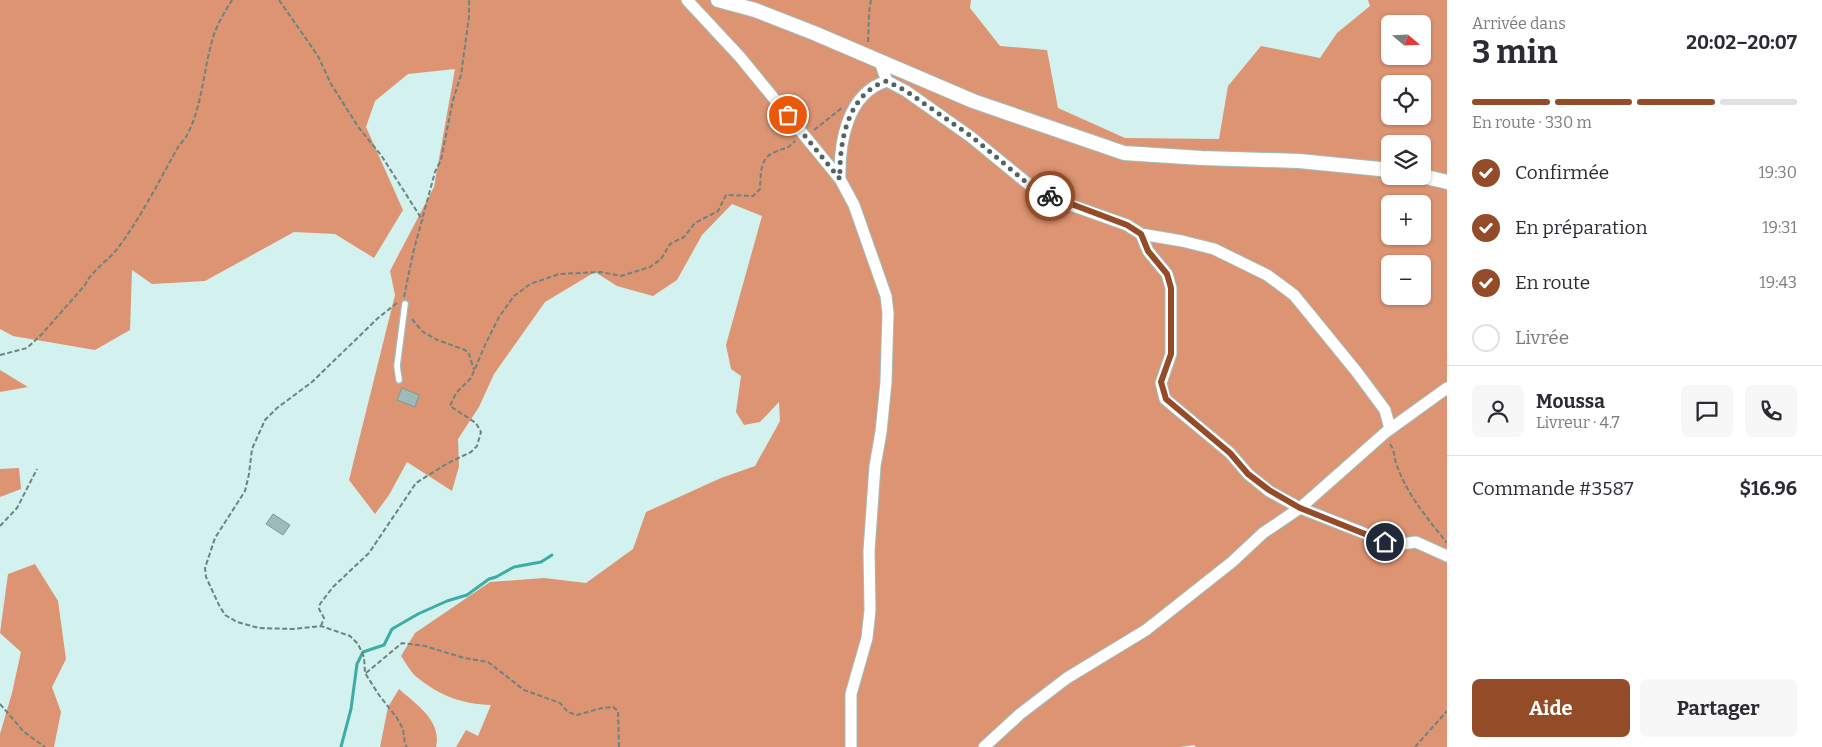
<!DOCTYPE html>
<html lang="fr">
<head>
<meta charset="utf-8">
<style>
  :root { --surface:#fff; --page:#f7f7f7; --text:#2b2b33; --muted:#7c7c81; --line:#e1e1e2; --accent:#934b28 }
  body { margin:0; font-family:Bitter,serif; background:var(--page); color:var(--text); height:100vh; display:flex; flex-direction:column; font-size:19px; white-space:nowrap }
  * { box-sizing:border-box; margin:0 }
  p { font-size:16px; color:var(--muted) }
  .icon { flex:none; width:28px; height:28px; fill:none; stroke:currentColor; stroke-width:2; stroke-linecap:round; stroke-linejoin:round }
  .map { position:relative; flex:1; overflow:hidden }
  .details { display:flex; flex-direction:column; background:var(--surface); width:375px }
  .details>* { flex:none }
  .needle { width:32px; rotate:109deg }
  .tools { position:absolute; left:1381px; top:15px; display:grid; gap:10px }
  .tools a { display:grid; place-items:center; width:50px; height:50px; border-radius:8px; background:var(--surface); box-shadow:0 1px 4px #0004; font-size:25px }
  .pin { position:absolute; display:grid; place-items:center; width:42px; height:42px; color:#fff; margin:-21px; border:2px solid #fff; border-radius:50%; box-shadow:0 1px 5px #0007 }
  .courier { position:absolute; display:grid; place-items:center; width:50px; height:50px; margin:-25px; border:4px solid #934b28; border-radius:50%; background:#fff; color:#222; box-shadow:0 1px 6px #0007 }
  .headline em { font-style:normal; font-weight:700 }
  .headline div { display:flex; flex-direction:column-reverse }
  .headline { display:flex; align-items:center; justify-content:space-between; height:85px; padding:0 25px }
  h1 { font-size:32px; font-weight:700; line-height:38px }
  .bar { display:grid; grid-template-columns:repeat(4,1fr); gap:8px 5px; align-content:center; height:60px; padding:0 25px }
  .bar i { height:6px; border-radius:4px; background:var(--line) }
  .bar .on { background:var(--accent) }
  .bar p { grid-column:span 4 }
  .line { display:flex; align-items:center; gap:12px; padding:0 25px; border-top:1px solid var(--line) }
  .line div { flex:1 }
  .round { display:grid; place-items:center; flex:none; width:52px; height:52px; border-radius:8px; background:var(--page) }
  ol { padding:0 25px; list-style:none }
  li { display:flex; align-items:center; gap:15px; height:55px }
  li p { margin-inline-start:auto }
  li .icon { padding:5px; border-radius:50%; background:var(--accent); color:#fff; stroke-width:4 }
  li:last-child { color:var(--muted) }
  li i { width:28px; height:28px; border:2px solid var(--line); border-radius:50% }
  .button { display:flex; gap:10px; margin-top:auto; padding:10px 25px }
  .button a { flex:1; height:58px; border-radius:8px; background:var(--accent); color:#fff; font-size:20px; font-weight:700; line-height:58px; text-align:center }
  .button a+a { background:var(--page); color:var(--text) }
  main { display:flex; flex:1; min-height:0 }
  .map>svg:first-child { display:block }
</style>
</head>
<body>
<main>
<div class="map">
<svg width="1447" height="747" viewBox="0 0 1447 747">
  <rect width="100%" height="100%" fill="#d3f1ee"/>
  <path fill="#dd9472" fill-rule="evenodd" d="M0,0H971L970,8L1000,46L1047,50L1058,108L1125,138L1219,139L1228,86L1261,46L1320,58L1337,33L1370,6L1368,0H1447V747H1196L1194,745L1180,747H456L466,730L478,736L491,705C463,704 440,696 418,678C411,673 406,663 401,656L415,633L490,582L544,578L586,583L633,549L646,512L721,478L755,466L780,421L779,402L760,422L744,425L736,412L741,376L731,369L726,345L762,216L732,204L702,235L677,280L653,296L617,286L595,272L545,302L494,374L479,407L458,439L459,466L452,491L407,462L389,495L375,514L349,480L395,295L390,271L434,187L455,69L408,74L375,101L366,127L403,210L374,258L335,234L294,232L205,281L152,284L132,270L130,330L95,350L13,336L0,329ZM1390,24H1422V56H1390ZM1390,84H1422V116H1390ZM1390,144H1422V176H1390ZM1390,204H1422V236H1390ZM1390,264H1422V296H1390Z
    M0,370L28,387L0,392Z
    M19,468L21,489L0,497V469Z
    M35,564L58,601L66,659L52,687L61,712L54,747H0V734L12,693L21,652L0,633L8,574Z
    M399,689C417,705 442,721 436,747H380L388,707Z"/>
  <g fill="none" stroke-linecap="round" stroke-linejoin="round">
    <path stroke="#3baca6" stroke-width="3" d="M341,747L351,709L357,664L363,652L384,645L392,629L418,614L447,601L467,595L489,579L496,577L514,567L541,562L552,555"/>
  </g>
  <path fill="#9fbbb9" stroke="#7d9895" d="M402,388L419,395L415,407L397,400Z
    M273,514L290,525L283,535L266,524Z"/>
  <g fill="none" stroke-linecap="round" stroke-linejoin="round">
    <g stroke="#a1bdba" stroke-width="8">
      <path id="service" d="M399,380L397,366L405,304"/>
    </g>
    <g stroke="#a1bdba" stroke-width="13">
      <path id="minor" d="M687,0L740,57L840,179L854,205L886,296L888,313L886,382L881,432L875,466L869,551L870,610L867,638L851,694V747
        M880,62L887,81L906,91L971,137L1032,187L1054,199L1127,225L1141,234L1148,251L1167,274L1171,288V354L1161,383L1165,399L1230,453L1248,474L1269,491L1300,508L1394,545L1416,542L1447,556
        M840,179C839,143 847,93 887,81
        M1141,234L1182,241L1214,249L1267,275L1294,295L1356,371L1385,410L1390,429
        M984,747L1020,714L1067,678L1146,630L1232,562L1263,533L1300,508L1386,432L1447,388"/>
    </g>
    <g stroke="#a1bdba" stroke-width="16">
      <path id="tertiary" d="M718,0L755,10L814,33L973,101L1124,153L1201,158L1299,161L1390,170
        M1422,176L1447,182"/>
    </g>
    <path stroke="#6e8280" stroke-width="2" stroke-dasharray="5 2.5" stroke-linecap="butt" d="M279,0L318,56L331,84L359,128L381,155L423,221
      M868,42C869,27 868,14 871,0
      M814,130L843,107
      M404,297L413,253L435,172L441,160L453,100L461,75L469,17V0
      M397,303L378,318L312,382L277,408L265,420L252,449L249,474L245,491L215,538L205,568L206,577L219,605L225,615L237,622L259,628L293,629L321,626L350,636L358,644L364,657L365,673L379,695L397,718L403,729L405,744L407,747
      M412,319L422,331L435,339L465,350L469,354L474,370
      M0,355L27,348L42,334L85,285C92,270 108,261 118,248C141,217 158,183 177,149C179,145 183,141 186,137C202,108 203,73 212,41C216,26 224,13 232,0
      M1390,444C1395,451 1394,459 1397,466C1408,496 1428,519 1447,543
      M0,526L17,508L37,469
      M321,626L324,618L319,609L320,604L333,587L369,553L416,483L448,463L471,452L477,446L481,432L476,423L450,406L456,393L471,378L486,343L499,317L514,296L530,284L559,274L601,272L621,276L650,267L661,259L670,244L684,237L695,223L718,211L726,195L753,196L760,189C761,175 759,158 775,152C784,148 788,149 795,141
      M366,673L402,643L425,646L464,658L488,662L524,690L560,703L568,712L577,715L602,708L613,707L618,711L619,747
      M0,704L24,732L45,747
      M1415,747L1447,711"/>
    <use href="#service" stroke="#fff" stroke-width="5.5"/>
    <use href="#minor" stroke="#fff" stroke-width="11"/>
    <use href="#tertiary" stroke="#fff" stroke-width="14"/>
  </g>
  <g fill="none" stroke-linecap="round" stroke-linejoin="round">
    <path stroke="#526462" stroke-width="5" stroke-dasharray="0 9" d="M788,115L840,179C839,143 847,93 887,81L906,91L971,136L1032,187L1050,196"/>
    <path stroke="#934b28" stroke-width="6" d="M1050,196L1127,225L1141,234L1148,251L1167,274L1171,288V354L1161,382L1166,399L1230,453L1248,474L1269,490L1300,508L1385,542"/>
  </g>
</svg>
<div class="tools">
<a><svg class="needle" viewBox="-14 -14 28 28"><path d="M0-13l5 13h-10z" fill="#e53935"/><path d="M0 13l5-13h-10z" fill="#7c7c81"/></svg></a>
<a><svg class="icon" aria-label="locate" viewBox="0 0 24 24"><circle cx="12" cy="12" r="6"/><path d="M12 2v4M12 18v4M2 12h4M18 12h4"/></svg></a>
<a><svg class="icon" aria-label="layers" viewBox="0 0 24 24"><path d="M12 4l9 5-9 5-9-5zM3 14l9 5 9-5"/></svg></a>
<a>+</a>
<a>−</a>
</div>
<div class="pin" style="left:788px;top:115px;background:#ea580c"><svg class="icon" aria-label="bag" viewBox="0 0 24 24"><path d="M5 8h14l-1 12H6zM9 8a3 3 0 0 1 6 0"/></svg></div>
<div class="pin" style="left:1385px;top:542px;background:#1f2937"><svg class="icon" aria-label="home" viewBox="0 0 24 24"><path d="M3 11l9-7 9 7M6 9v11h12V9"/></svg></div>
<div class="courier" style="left:1050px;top:196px"><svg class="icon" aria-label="bike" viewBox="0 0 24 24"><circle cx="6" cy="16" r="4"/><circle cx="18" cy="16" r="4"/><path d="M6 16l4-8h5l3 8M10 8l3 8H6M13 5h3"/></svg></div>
</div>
<section class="details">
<div class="headline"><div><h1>3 min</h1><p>Arrivée dans</p></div><em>20:02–20:07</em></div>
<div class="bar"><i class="on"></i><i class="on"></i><i class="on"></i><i></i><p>En route · 330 m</p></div>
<ol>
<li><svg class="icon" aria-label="check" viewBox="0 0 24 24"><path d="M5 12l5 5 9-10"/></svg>Confirmée<p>19:30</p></li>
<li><svg class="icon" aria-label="check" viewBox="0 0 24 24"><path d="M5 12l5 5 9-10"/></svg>En préparation<p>19:31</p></li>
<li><svg class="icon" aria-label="check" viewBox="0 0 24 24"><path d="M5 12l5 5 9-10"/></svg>En route<p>19:43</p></li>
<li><i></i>Livrée</li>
</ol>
<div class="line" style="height:90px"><a class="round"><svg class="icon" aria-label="person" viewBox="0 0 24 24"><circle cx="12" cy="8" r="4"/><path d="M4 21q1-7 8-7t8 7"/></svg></a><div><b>Moussa</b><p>Livreur · 4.7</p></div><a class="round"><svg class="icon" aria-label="chat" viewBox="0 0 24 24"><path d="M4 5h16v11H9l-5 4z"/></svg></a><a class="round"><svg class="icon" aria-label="phone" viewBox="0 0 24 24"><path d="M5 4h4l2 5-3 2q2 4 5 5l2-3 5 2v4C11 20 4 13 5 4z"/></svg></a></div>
<div class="line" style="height:65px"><div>Commande #3587</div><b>$16.96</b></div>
<div class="button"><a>Aide</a><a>Partager</a></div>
</section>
</main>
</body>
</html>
